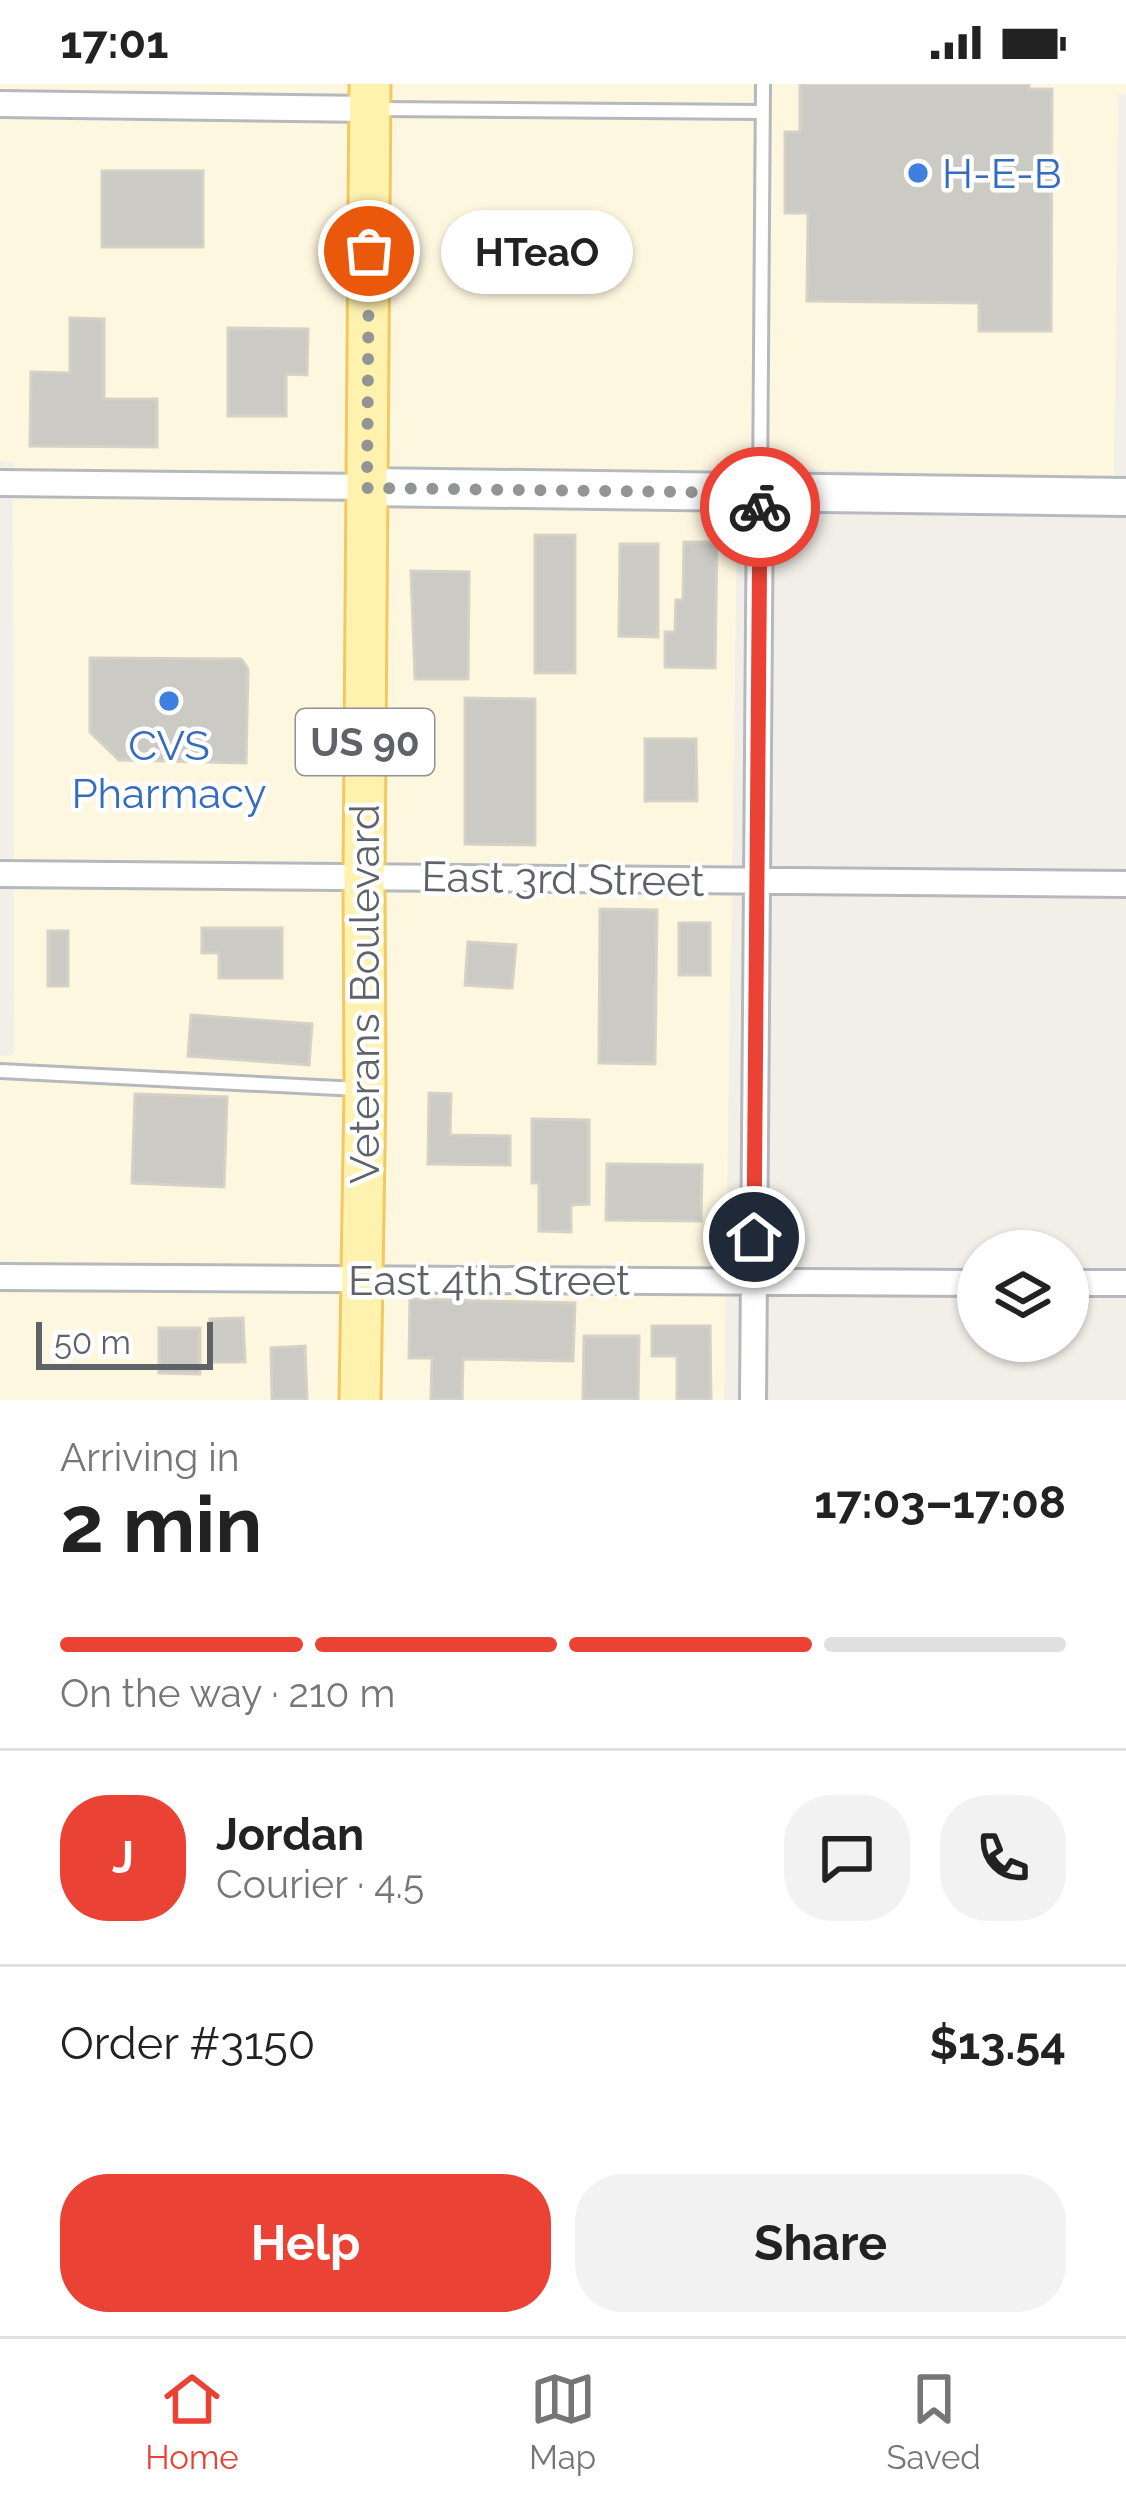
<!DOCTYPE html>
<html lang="en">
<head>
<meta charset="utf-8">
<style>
  :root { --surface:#fff; --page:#f2f2f2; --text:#222; --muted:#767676; --line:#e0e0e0; --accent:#ea4335 }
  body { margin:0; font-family:Raleway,sans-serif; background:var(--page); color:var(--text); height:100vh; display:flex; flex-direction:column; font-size:45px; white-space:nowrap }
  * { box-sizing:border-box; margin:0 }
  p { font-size:39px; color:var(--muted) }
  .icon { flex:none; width:66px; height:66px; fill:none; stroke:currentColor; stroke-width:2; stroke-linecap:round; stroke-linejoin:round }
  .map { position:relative; height:1316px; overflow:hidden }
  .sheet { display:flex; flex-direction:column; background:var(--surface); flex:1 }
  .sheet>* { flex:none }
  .fabs { position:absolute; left:957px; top:1146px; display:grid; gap:24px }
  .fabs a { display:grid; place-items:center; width:132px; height:132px; border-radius:50%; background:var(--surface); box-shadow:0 3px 9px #0004; font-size:60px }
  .scale { position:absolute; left:36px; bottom:30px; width:177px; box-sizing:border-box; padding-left:12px; border:6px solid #5f6368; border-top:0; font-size:33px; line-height:42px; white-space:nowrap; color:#5f6368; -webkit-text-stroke:9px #fff; paint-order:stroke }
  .pin { position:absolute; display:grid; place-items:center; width:102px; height:102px; color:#fff; margin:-51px; border:6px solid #fff; border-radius:50%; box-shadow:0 3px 12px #0007 }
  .courier { position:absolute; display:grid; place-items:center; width:120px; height:120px; margin:-60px; border:9px solid #ea4335; border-radius:50%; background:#fff; color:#222; box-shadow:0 3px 15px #0007 }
  .bubble { position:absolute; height:84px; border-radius:42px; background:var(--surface); box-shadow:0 3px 9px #0004; font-size:39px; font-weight:700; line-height:84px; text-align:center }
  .summary em { font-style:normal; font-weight:700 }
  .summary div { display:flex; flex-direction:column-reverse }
  .summary { display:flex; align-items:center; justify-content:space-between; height:204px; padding:0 60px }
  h1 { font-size:78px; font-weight:700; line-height:90px }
  .bar { display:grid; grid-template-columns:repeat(4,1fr); gap:18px 12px; align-content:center; height:144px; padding:0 60px }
  .bar i { height:15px; border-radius:9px; background:var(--line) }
  .bar .selected { background:var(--accent) }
  .bar p { grid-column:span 4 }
  .line { display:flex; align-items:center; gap:30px; padding:0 60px; border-top:3px solid var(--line) }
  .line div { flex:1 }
  .round { display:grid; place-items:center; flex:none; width:126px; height:126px; border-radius:48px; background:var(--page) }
  .action { display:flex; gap:24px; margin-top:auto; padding:24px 60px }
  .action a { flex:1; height:138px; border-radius:48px; background:var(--accent); color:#fff; font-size:48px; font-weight:700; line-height:138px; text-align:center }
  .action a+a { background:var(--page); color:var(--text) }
  .status { display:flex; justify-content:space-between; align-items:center; height:84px; padding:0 60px; background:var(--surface); direction:ltr }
  .status svg { height:33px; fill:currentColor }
  .tabs { display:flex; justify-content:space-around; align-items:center; height:168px; border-top:3px solid var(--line); background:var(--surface); font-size:33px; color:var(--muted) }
  .tabs a { display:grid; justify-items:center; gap:6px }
  .tabs .selected { color:var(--accent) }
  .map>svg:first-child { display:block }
</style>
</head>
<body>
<div class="status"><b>17:01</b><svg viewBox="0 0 49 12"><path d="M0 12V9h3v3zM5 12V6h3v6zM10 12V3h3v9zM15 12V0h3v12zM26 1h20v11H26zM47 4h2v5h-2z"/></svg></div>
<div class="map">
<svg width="1126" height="1316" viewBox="0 0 1126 1316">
  <rect width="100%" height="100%" fill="#f1efe8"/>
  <path fill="#fef7e0" d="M0,0H1126V10L1118,11L1114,396L738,383L724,1316H0V972L14,971L13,379L0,377Z"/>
  <path fill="#cccac5" stroke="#d6d1c6" stroke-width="3" d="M800,0H1029V5H1052L1051,247H979V219L807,217L808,129H785V48H800Z
    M102,87H203V163H102Z
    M70,234L104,235V315H157V363L30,362L31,288L70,289Z
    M228,244L308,245L307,291L286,290V332H228Z
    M535,451H575V589H535Z
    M684,458H717L715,584L665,583V548H675L676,516H683Z
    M620,460H658V553L619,552Z
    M411,487L469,488L468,595H415Z
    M90,574L241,575L248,585L246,679L119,676L90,648Z
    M465,614L535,615V761L465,760Z
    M645,655H696L697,717H645Z
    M600,825L657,826L655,980L599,979Z
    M679,839H710V891H679Z
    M202,844H282V894H219V869H202Z
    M48,847H68V902H48Z
    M468,858L516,861L512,904L465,901Z
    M191,931L312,940L309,981L188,972Z
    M429,1009L451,1010L450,1051L510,1052V1081L428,1080Z
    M135,1010L227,1013L224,1103L132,1099Z
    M532,1035L589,1036V1120L571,1121V1148L539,1147V1099H532Z
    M607,1080L702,1081L701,1137L606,1136Z
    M410,1215L575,1219L573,1277L463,1275L462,1316H431L432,1274H409Z
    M243,1234L245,1278H211L210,1235Z
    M652,1242H710L711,1316H677V1272H652Z
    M159,1244H200V1290L159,1289Z
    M584,1252H639L638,1316H583Z
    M305,1262L307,1316H272L271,1264Z"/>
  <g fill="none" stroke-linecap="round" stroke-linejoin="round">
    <g stroke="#b5b8bc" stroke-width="18">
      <path id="lane" d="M377,25L762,28
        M760,407L763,0
        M0,987L358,1005"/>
    </g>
    <g stroke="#b5b8bc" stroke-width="30">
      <path id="street" d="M0,20L370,25
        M0,399L367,403
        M0,790L1126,800
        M0,1193L978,1199
        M1068,1199H1126
        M753,1316L760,409"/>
    </g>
    <g stroke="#b6babf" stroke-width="42">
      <path id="secondary" d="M367,403L1126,413"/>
    </g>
    <g stroke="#f2c960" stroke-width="45">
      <path id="primary" d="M360,1316L365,1005L364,793L370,0"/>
    </g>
    <use href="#lane" stroke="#fff" stroke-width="12"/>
    <use href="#street" stroke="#fff" stroke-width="24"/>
    <use href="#secondary" stroke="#fff" stroke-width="36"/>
    <use href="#primary" stroke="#fff2af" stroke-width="39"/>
  </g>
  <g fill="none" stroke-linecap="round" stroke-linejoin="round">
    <path stroke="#929495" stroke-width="12" stroke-dasharray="0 21.6" d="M369,167L367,404L760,409V423"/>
    <path stroke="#ea4335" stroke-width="15" d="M754,1153L760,423"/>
  </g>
  <g fill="#3f7fe0" stroke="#fff" stroke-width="4.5">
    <circle cx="918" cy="89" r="12"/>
    <circle cx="169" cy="617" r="12"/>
  </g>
  <g text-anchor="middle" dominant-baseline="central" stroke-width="9" stroke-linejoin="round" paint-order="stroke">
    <rect fill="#fff" stroke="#8f9295" stroke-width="3" x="296" y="625" width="138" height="66" rx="9"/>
    <g font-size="39" font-weight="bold" fill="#5f6368">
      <text x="365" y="658">US 90</text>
    </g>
    <g font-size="42" fill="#366cbe" stroke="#fff" text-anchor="start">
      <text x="942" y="89">H-E-B</text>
      <text x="169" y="661" text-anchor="middle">CVS<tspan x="169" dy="48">Pharmacy</tspan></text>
    </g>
    <g font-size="42" fill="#5f6368" stroke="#fff">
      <text transform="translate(563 795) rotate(1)">East 3rd Street</text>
      <text transform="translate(364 910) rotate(-90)">Veterans Boulevard</text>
      <text x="489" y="1196">East 4th Street</text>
    </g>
  </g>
</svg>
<div class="fabs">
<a><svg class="icon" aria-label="layers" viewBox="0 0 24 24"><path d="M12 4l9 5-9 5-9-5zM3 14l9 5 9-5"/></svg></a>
</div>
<div class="scale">50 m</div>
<div class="pin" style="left:369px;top:167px;background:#ea580c"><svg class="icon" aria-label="bag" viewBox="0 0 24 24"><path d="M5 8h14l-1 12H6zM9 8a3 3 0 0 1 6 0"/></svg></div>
<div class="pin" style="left:754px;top:1153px;background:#1f2937"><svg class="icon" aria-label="home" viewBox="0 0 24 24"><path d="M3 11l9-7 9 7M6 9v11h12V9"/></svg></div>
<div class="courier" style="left:760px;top:423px"><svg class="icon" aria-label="bike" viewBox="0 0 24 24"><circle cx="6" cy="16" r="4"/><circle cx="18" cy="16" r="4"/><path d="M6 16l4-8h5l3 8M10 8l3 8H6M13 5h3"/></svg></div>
<div class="bubble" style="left:441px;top:126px;width:192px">HTeaO</div>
</div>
<section class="sheet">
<div class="summary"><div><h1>2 min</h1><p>Arriving in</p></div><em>17:03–17:08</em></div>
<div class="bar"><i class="selected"></i><i class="selected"></i><i class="selected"></i><i></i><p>On the way · 210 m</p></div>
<div class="line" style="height:216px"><b class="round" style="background:var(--accent);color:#fff">J</b><div><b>Jordan</b><p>Courier · 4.5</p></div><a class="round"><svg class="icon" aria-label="chat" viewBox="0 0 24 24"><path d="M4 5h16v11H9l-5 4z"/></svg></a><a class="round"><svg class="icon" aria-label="phone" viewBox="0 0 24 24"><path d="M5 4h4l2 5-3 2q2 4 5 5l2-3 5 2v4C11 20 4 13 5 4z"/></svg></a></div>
<div class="line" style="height:156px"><div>Order #3150</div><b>$13.54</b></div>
<div class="action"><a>Help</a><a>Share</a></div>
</section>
<nav class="tabs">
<a class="selected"><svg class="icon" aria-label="home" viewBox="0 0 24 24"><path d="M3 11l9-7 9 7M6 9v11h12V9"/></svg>Home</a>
<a><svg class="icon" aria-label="map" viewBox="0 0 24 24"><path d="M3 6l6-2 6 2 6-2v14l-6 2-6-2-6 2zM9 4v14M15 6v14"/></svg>Map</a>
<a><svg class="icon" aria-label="saved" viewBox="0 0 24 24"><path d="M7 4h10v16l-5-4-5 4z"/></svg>Saved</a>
</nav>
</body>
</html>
